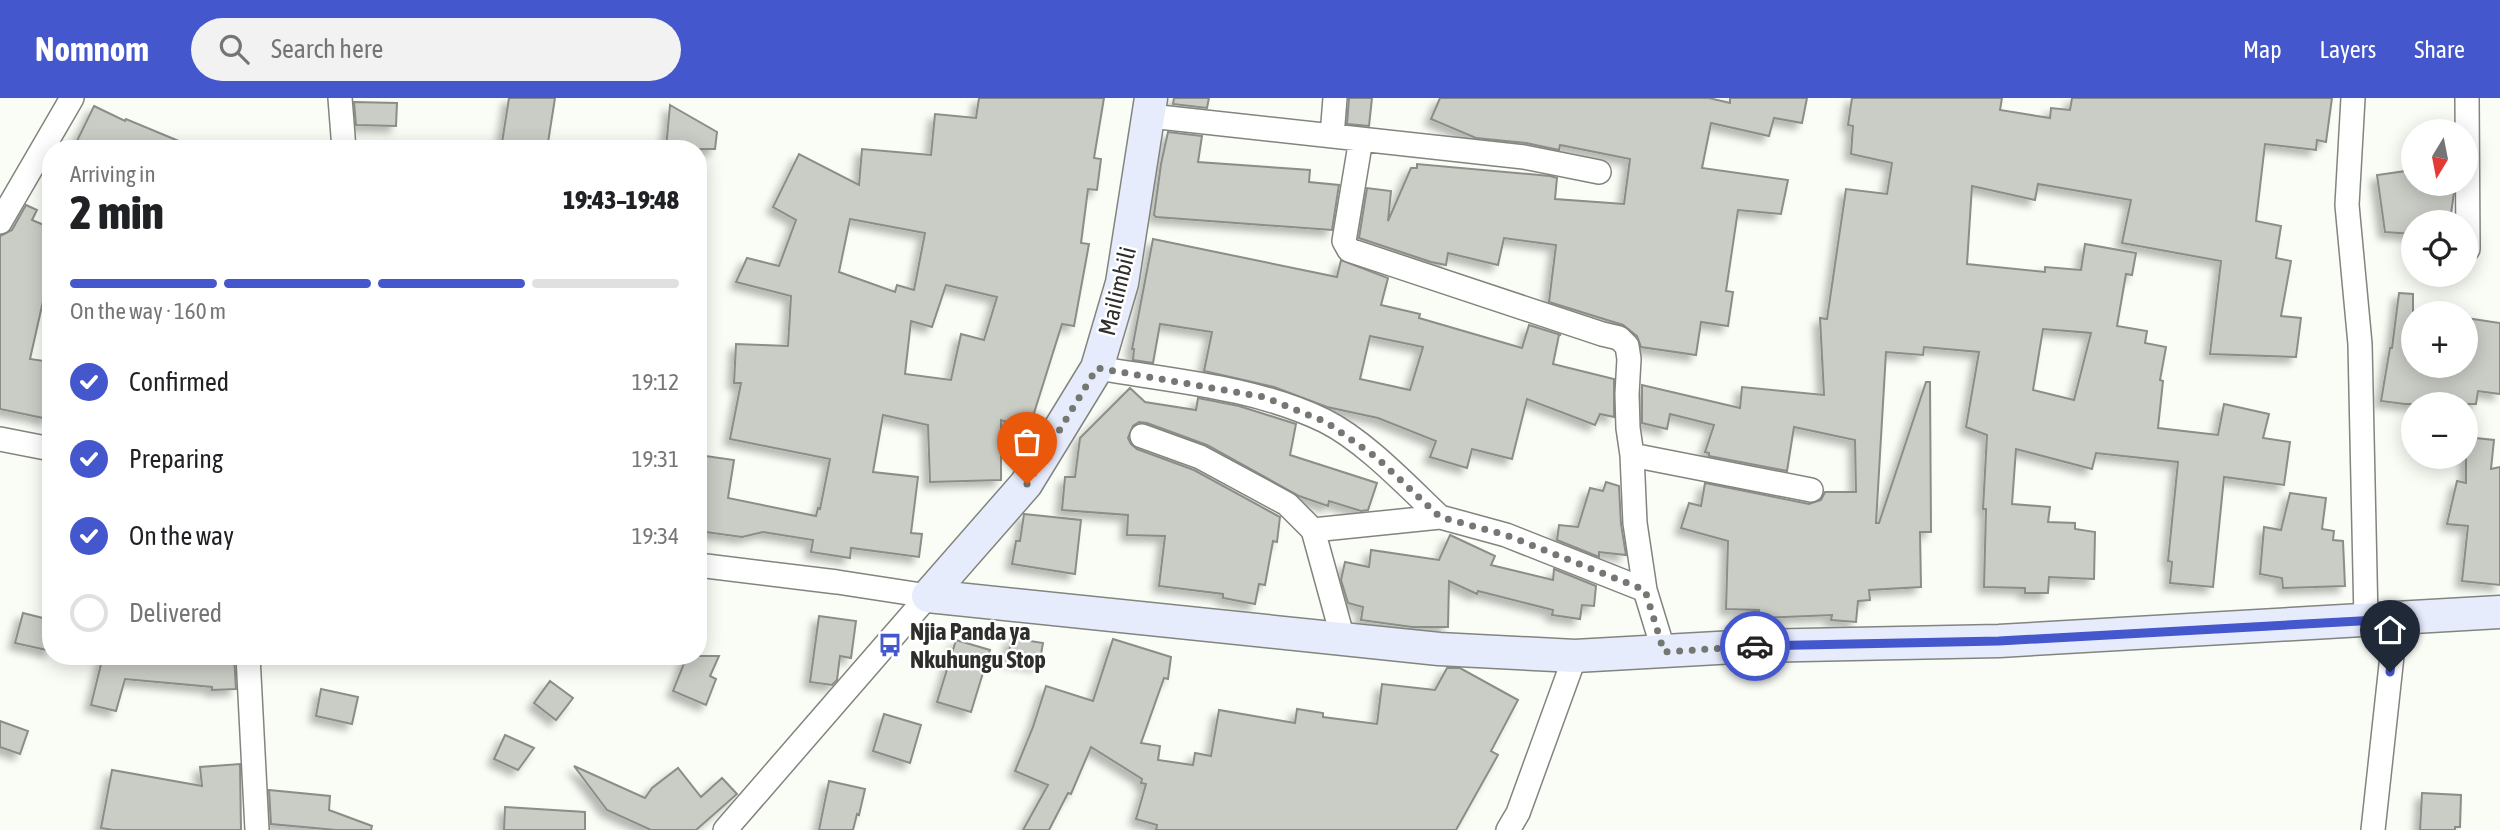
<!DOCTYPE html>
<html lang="en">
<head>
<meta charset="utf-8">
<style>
  :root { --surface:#fff; --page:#f2f2f2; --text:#202124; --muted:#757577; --line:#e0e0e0; --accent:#4557cc }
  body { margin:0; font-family:"Asap Condensed",sans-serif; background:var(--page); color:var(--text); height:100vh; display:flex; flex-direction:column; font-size:26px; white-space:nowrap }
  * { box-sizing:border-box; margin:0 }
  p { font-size:23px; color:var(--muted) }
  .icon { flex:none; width:38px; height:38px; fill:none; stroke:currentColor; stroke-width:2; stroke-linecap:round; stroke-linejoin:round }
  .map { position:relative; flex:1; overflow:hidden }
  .drawer { position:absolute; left:42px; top:42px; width:665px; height:525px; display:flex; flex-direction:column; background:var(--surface); border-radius:28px; box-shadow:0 4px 18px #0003 }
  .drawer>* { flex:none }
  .needle { width:46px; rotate:190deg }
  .controls { position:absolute; left:2401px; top:21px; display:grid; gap:14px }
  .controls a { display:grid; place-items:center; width:77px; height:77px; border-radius:50%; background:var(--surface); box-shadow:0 4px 18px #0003; font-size:35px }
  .pin { position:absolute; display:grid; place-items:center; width:60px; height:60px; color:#fff; margin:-72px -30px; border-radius:50% 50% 50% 0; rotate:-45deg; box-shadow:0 0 7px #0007 }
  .pin .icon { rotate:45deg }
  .courier { position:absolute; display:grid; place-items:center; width:70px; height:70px; margin:-35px; border:5px solid #4557cc; border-radius:50%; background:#fff; color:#222; box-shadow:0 2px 9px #0007 }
  .summary em { font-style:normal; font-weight:800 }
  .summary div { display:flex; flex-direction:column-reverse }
  .summary { display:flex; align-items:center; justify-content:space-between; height:119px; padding:0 28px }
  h1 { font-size:46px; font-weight:800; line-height:52px }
  .bar { display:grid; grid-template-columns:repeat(4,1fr); gap:10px 7px; align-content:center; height:84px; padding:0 28px }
  .bar i { height:9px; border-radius:5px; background:var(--line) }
  .bar .on { background:var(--accent) }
  .bar p { grid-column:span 4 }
  ol { padding:0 28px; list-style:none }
  li { display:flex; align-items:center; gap:21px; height:77px }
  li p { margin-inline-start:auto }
  li .icon { padding:7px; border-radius:50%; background:var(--accent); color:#fff; stroke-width:4 }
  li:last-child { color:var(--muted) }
  li i { width:38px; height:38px; border:4px solid var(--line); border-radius:50% }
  header { display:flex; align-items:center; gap:42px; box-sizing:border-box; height:98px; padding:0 35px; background:var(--accent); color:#fff }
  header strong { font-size:33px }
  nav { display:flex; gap:38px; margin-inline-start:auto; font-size:24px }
  .search { width:490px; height:63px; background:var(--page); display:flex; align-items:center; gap:18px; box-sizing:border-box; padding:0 24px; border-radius:38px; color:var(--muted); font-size:26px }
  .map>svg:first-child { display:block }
</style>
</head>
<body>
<header>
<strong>Nomnom</strong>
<div class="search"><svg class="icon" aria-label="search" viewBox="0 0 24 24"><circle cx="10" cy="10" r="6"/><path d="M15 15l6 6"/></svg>Search here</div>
<nav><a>Map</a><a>Layers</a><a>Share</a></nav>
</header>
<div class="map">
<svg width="2500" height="732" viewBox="0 0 2500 732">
  <defs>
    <filter id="shadow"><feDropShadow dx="-6" dy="6" stdDeviation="3.5" flood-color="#0004"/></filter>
  </defs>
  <rect width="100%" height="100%" fill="#fafdf6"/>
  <path fill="#caccc6" stroke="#8b8d87" stroke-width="2" fill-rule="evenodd" filter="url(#shadow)" d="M509,0H555L547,51H501Z
    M979,0H1104L1094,60L1101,61L1097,92L1088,91L1081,145L1089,146L1074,228L1062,226L1029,331L1001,322V382L930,384L928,327L883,317L873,374L918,379L911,435L922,436L919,459L851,450L850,460L811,454L813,442L763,434L742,439L698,433V357L734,362L728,400L816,418L818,410L820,411L830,361L730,341L741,285H734L736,246L788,248L791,198L736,184L747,160L779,168L796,122L773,109L799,56L859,87L862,51L931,57L935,16L976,20ZM850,121L925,135L914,192L897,187L895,194L839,174ZM946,187L997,199L984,242L961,236L951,282L905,276L911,223L932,229Z
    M1174,0H1209L1207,10L1173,6Z
    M1349,0H1372L1369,28L1347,26Z
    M1440,0H1709L1730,5V0H1807L1802,25L1774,20L1769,38L1711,25L1702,70L1788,82L1781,116L1738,112L1726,193L1733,194L1728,228L1701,224L1696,257L1641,249L1637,238L1623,227L1549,204L1556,147L1504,140L1498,167L1448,155L1446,167L1431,164L1359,140L1367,90L1391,93L1388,123L1411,70H1417V66L1550,78L1557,80L1555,101L1624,106L1630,61L1560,47L1559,52L1526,45L1476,40L1431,21Z
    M1852,0H2002L2000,12L2050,20L2051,10L2070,12L2072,0H2332L2326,44L2317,42L2316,52L2265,46L2256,123L2281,128L2276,160L2291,163L2281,218L2301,220L2296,259L2210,256L2221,163L2122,145L2131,102L2038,86L2035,102L1972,88L1967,166L2045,174V169L2081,172L2085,146L2136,155L2132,177L2126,176L2117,228L2147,233L2145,245L2166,249L2160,282L2163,283L2158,330L2218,337L2224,306L2269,316L2263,340L2290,344L2284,387L2224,379L2213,489L2170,485L2172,464L2168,463L2178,364L2096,355L2092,371L2016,351L2012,406L2050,409L2048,424L2075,425V431L2095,434L2094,481L2049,479L2048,495H2025V490L1984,489L1986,411H1983L1987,337L1966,329L1979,254L1924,249L1923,257L1886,254L1876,425H1879L1926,284H1930L1931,434H1920L1921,489L1869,492L1870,502L1858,503L1856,524L1831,522L1832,517L1759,520V512L1726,511L1728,443L1681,430L1689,405L1701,408L1705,385L1809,406L1821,402L1825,394H1856L1855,342L1794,329L1787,373L1709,358V355L1705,354L1714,327L1670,316L1667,331L1642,325V287L1740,310L1742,289L1824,297L1820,220L1827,221L1846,91L1887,96L1892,65L1851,56L1853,28L1848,27ZM2043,231L2091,235L2074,302L2033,292Z
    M354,4L397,5L396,28L356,27Z
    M670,7L717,34L715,51H666Z
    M94,8L125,23L126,21L198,51H73Z
    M1168,34L1202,38L1198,64L1310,72L1309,84L1339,87L1332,132L1156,119L1154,117L1161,66Z
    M2413,72V86H2429L2430,90L2454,94L2450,124H2413V136L2385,134L2377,77Z
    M26,107L37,112L32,122L51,130V168L30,261L51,264V308L48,321L0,311V138L12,132Z
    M1153,141L1337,179L1341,162L1388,180L1381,207L1420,216L1419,220L1522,250L1529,227L1561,237H1559L1553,266L1614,281V319L1600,316L1595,327L1527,301L1512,361L1472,351L1467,370L1430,359L1436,343L1378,320L1327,309L1274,289L1204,273L1212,234L1160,226L1153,265L1133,262L1134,251H1132ZM1370,238L1423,249L1410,292L1360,281Z
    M2399,195L2413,196V268H2466V220L2500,225V296L2478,293L2476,306H2405L2381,303L2390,250H2392Z
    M1130,290L1145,304L1196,312L1198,300L1239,308L1296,326L1290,357L1377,385L1368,412L1361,413L1329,403L1328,408L1299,398L1207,347L1147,325L1139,324L1133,328L1128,340L1131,346L1137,351L1194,372L1280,419L1277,444L1273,443L1265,487L1259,486L1255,506L1223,500V496L1159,488L1165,438L1127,437L1128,417L1062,412L1065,379H1075L1080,340Z
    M2466,339L2494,342L2491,371L2500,369V487L2462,483L2468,428L2447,426L2457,383L2466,385Z
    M1606,384L1619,388L1621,426L1626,457L1599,454V459L1557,442L1559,427L1578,429L1590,390L1603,393Z
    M2290,395L2326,400L2322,431L2334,433L2333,442L2343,443L2345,488L2283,490L2282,480L2260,476L2264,429L2281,432Z
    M1024,416L1081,422L1075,476L1012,466L1016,443H1020Z
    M1450,437L1495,458L1491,467L1553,482L1554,471L1596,488L1594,508L1582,507L1580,521L1552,517L1553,512L1478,493L1477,496L1449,483L1448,529H1412L1361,522L1363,509L1348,505L1341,482L1345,464L1369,469L1371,452L1439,462Z
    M23,515L51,522V553L15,545Z
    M819,518L856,523L851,560L840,558L837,582L832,587L810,584Z
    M1011,540L1043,545L1039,567L1008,562Z
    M1113,541L1171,559L1168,581L1164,580L1141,645L1160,648L1158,662L1193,667L1195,655L1211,658L1219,612L1295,625L1297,611L1323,615V619L1377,626L1382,586L1435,592L1447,570H1460L1518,602L1491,653L1498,657L1456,732H1156L1157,727L1136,721L1146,686L1141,685L1142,681L1091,649L1071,696L1068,695L1049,732H1023L1048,687L1015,673L1033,629L1046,588L1093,603Z
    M956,542L990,552L971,614L937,604Z
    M103,558H234L236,591L212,592V589L125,581L116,613L91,607Z
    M687,558H719L710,578L716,581L706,607L673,593Z
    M550,583L573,600L556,622L534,605Z
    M321,591L358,599L352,626L316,618Z
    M884,616L921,627L910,665L873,653Z
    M0,623L28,633L20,656L0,649Z
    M505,637L534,650L518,672L494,661Z
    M240,666L241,732H113L101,730L112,672L202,688L200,669Z
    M574,668L645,700L652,690L678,670L701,699L722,680L737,696L696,732H651L607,712Z
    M829,683L865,691L859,717L857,716L853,732H819Z
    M269,692L330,698L329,712L372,728L371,732H336L271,726Z
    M2422,695L2461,697L2460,729H2455V732H2420Z
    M505,709L585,714V732H504Z"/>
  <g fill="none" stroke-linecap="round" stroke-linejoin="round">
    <g stroke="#82847e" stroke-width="26">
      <path id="street" d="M340,0L344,51
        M2353,0L2347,107L2360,246L2366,522
        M2467,0L2468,151
        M1150,18L1524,59L1599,74
        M1332,38L1335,0
        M1361,41L1344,143L1349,152L1602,236L1619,240L1627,248L1629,261L1627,296L1628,330L1632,357L1635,425L1645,492L1664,554
        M0,124L72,0
        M1097,270C1173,283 1255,289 1325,323C1365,343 1407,388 1440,419
        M1142,338L1200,359L1287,406L1313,432L1343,541
        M0,341L51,351
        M1632,357L1811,392
        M1313,432L1440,419L1506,437L1645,492
        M698,467L837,484L928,498
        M248,558L257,732
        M725,732L928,498
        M1508,732L1518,715L1575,558
        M2373,732L2396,521"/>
    </g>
    <g stroke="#82847e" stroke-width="35">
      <path id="secondary" d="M928,498L1439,551L1575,558L1753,548L1999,543L2500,514
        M928,498L1026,386L1097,270L1122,185L1151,0"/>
    </g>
    <use href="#street" stroke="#fff" stroke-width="23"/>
    <use href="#secondary" stroke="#e7ecfd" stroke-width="32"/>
  </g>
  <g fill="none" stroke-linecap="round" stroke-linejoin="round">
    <path stroke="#757773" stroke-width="7" stroke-dasharray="0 12.6" d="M1027,386L1097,270L1264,299L1326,324L1376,359L1440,419L1506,437L1645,492L1664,554L1755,548"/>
    <path stroke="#4557cc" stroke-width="9" d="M1755,548L1999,543L2396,521L2390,574"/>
  </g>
  <defs>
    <g id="bus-bare" transform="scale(1.89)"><path d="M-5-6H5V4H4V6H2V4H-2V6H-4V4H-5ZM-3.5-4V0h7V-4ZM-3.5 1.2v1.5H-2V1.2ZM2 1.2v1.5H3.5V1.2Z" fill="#4557cc" stroke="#fff" stroke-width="2.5" paint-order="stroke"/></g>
  </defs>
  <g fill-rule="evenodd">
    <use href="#bus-bare" x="890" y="547"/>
  </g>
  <g text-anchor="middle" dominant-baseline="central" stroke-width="5" stroke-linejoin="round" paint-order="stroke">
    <g font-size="24" fill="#2e2f2c" stroke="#fff">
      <text transform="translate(1117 193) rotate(-76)">Mailimbili</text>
    </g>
    <g font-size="24" font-weight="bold" fill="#2e2f2c" stroke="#fff" text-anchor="start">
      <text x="910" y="533">Njia Panda ya<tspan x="910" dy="28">Nkuhungu Stop</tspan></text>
    </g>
  </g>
</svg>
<div class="controls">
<a><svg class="needle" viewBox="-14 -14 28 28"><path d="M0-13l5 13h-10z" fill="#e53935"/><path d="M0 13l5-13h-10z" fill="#757577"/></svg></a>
<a><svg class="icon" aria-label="locate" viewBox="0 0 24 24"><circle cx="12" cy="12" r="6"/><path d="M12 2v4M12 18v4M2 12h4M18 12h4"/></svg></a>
<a>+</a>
<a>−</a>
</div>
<div class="pin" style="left:1027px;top:386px;background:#ea580c"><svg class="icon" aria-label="bag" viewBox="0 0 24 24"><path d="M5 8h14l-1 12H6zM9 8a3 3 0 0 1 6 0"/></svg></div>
<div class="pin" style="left:2390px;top:574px;background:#1f2937"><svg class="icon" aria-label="home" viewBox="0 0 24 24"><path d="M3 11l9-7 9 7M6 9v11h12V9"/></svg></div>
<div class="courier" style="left:1755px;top:548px"><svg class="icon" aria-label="car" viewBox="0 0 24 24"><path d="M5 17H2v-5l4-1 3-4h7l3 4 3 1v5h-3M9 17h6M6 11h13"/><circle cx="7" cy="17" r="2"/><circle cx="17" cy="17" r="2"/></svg></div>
<section class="drawer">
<div class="summary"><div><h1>2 min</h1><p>Arriving in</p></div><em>19:43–19:48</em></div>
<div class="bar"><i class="on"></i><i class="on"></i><i class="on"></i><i></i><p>On the way · 160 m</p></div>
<ol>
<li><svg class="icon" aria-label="check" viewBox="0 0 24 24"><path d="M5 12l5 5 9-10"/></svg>Confirmed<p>19:12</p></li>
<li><svg class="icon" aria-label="check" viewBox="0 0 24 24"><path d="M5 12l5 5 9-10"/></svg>Preparing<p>19:31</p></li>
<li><svg class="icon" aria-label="check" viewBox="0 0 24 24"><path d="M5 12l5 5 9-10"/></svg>On the way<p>19:34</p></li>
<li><i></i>Delivered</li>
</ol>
</section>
</div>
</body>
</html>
